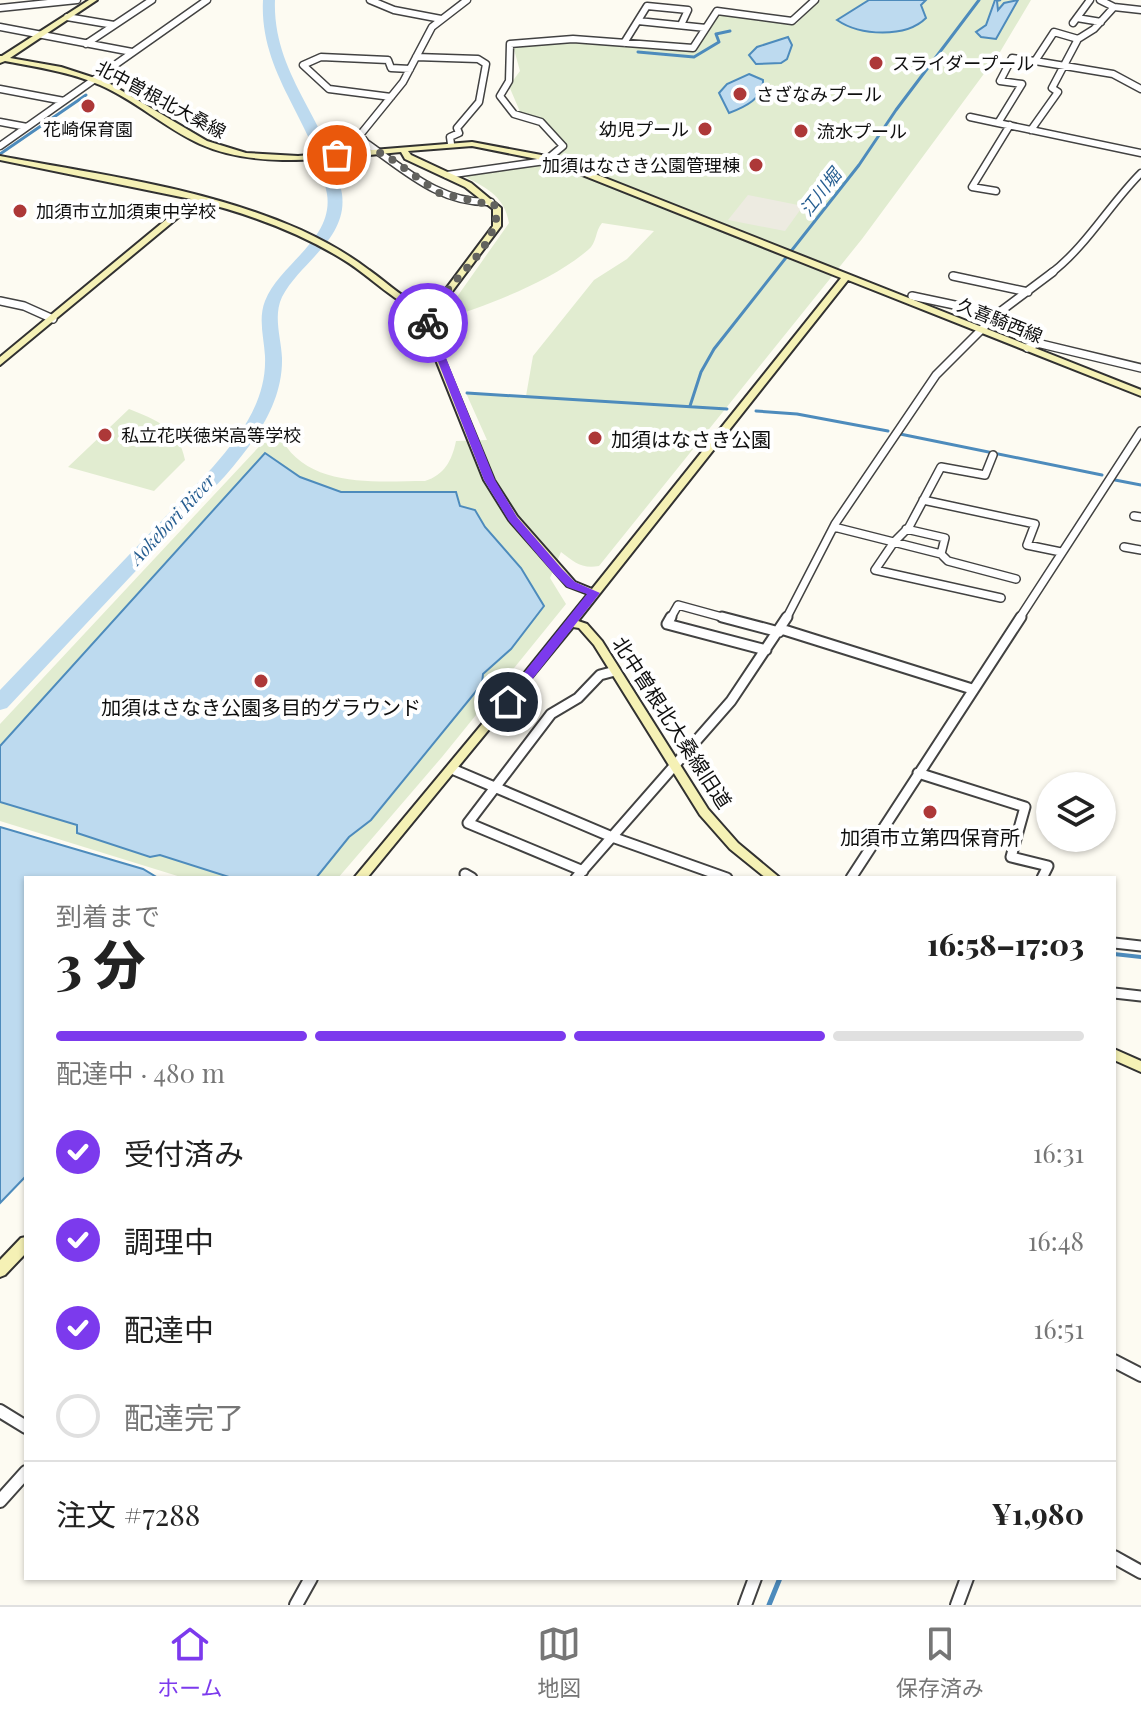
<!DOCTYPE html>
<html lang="ja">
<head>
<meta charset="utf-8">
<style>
  :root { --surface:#fff; --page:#f6f6f6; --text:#222; --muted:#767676; --line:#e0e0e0; --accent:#7c3aed }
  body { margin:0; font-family:"Playfair Display","Noto Sans JP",serif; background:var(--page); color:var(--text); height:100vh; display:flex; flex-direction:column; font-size:30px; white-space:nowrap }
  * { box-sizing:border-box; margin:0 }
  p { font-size:26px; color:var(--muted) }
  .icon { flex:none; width:44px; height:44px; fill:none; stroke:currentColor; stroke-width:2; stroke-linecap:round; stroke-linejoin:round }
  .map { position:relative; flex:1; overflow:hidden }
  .details { position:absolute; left:24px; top:876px; width:1092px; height:704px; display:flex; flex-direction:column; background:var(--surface); border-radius:0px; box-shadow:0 2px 6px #0004 }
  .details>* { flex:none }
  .controls { position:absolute; left:1036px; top:772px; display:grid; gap:16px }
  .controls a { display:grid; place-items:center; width:80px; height:80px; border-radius:50%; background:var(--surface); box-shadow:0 2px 6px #0004; font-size:40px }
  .pin { position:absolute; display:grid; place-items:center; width:68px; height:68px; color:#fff; margin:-34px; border:4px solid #fff; border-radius:50%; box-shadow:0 2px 8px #0007 }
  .courier { position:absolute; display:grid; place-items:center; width:80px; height:80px; margin:-40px; border:6px solid #7c3aed; border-radius:50%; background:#fff; color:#222; box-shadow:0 2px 10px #0007 }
  .overview em { font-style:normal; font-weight:800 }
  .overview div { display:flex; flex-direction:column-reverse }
  .overview { display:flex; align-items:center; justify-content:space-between; height:136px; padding:0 32px }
  h1 { font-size:52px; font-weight:800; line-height:60px }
  .bar { display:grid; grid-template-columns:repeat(4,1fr); gap:12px 8px; align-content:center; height:96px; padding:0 32px }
  .bar i { height:10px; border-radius:6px; background:var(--line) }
  .bar .on { background:var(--accent) }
  .bar p { grid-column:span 4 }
  .line { display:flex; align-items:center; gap:20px; padding:0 32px; border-top:2px solid var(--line) }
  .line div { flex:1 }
  ol { padding:0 32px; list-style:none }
  li { display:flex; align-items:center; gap:24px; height:88px }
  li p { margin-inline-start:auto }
  li .icon { padding:8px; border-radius:50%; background:var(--accent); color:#fff; stroke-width:4 }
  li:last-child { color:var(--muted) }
  li i { width:44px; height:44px; border:4px solid var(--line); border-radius:50% }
  .tabs { display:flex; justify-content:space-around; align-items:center; height:112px; border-top:2px solid var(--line); background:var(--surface); font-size:22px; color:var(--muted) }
  .tabs a { display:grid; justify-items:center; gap:4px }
  .tabs .on { color:var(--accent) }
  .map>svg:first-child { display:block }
</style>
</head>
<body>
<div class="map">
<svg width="1141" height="1605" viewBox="0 0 1141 1605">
  <rect width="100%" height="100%" fill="#fdfbf2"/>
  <path fill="#e1ecd0" d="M820,0H1031L1000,52L862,239L599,566C581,569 574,562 561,552L550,578L566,604L442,757L338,878H184L0,821V724L269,436L282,440C310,489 377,481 425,481C444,475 452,461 456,441L487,440L466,393L526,396L533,356L594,280L627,259L654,231L602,223C595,231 597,243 588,250C548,284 488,304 440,321L509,223C504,194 484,187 460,174L546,163L565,146L544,121L521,114L509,86L520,71L513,46L594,41L696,51L718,13L796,24Z
    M129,409C156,420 179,428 185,460L154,491L68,467Z"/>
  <path fill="#edebe1" d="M748,195L803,206L785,231L728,220Z"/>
  <path fill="#bddaef" stroke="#4d8bbc" stroke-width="2" d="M869,0H926L921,5L926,18C906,38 860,36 837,20Z
    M995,0H1001L997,1L998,10L1004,3L1018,0L996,39L981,37L976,32L986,25Z
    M788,37L792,45L787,59L781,63L756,64L749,55L757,47Z
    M749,74L763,80C764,98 745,107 729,113L719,93L727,84Z
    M265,453L300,477L341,492H456L460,506L475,510L485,527L521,568L544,606L511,649L483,674L482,684L371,820L349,837L316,878H232L160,855L150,857L77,833V825L0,802V746Z
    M0,827L143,869L158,878H26V1176L0,1203Z"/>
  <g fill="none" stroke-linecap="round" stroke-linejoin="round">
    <path stroke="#4d8bbc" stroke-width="3" d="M638,52L694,57L719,42L716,34L730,31
      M0,154L86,95
      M467,393L727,409
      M690,406L701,372L714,349L859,165L896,110L979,0
      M756,411L797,414L888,431
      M900,434L1102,475
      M1115,480L1141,485"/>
    <path stroke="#4d8bbc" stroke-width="4" d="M1114,954L1141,957"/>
    <path stroke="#4d8bbc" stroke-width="5" d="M769,1605L780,1578"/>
    <path fill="#bddaef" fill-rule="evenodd" d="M263,0H275C272,76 331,123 342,194C348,239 300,262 282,297C273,316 281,337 282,358C283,404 254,442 225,476L7,708L0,710V690L212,468C240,436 267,401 265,356C264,338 258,319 265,301C280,263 334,240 327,194C316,123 259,76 263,0Z"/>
    <g stroke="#424242" stroke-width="9">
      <path id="street-far3" d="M370,0L394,10L441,19
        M467,0L432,27L403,82L360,135L366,143C405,170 440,204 491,202
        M1100,0L1114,7
        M0,8L77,0
        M67,17L114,25
        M1077,18L1101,22
        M638,21L706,28
        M1073,23L1090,0
        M0,27L132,52
        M1078,39L1054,32L1035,61L1113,74L1141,89
        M624,43L647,6L688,10L681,25
        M86,44L152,0
        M416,57L478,59L486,64L479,102L457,128L459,133L450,137L451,144
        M1035,61L1012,58L1000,81L1022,84L998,123L1141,153
        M0,89L64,101
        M391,97L329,89L303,65L321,57L388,60L391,68L410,69
        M970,117L998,123
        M0,122L27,127
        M1031,130L1058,92L1052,88L1078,39L1094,29L1114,7L1141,10
        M0,146L207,0
        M447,175L545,161L563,146L541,122L514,114L500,96L509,81L510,44L573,39L693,48L717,11L792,21L815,0
        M996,191L972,187L1010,125
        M1050,274C1086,247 1109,205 1141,173"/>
    </g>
    <g stroke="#424242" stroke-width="10">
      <path id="street-far2" d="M953,276L1028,292
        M912,296L997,314
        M0,301L24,306L53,319
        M1027,348L1037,343L1141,368
        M993,455L985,475L941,467L909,527L894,542L875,570L1001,598
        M923,500L1035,524L1027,545L1061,552
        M1134,516L1141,517
        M834,527L941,554L948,561L1016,579
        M906,529L945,538L941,554
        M1124,547L1141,550
        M670,619L678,605L729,619
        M786,619L835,524L936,375L997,314L1053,272
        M1019,619L1141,431"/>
    </g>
    <g stroke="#424242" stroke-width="13">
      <path id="street-far1" d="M671,617L667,624L766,650
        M722,617L779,632
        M781,629L972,689
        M452,769L612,837L727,878
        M918,773L1025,807L1011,857L1048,866L1042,878
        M583,871L468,823L551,714L578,698L600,675L615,671
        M465,874L472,878
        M576,878L731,701L787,617
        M851,878L1021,617
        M1114,943L1141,946
        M1114,993L1141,996"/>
    </g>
    <g stroke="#424242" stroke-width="16">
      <path id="street" d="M1114,1361L1141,1375
        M0,1411L26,1427
        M0,1501L26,1472
        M1114,1557L1141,1572
        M296,1605L311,1578
        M745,1605L755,1578
        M957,1605L967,1578"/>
    </g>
    <g stroke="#313131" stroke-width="4">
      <path id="secondary" d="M89,0H97L10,58L61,67L107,82L207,141L246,153L298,156L472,142L552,157L1141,390V396L848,280L578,621L587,624L602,641L708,809L738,843L780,878H766L730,849L700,815L594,645L579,628L573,627L367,878H354L522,676L588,594L567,586L509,520L484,480L424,330L427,314C395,304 372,277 344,260C299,232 249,214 198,201L0,365V357L191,199L0,160V156C101,175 206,188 301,230C325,241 348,254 369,270C389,284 406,302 430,310L493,226V209L465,187L405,159L401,152C338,157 260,171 200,144C165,128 135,100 100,85C70,72 37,67 5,61L0,63V56H2ZM472,146L547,161L841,278L592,589L575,582L517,516L494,480L432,330L436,313L501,226V208L471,183L411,155L408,151Z
        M1114,1049L1141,1061V1072L1114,1060Z
        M26,1237V1253L5,1275L0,1277V1260L21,1238Z"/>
    </g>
    <use href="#street-far3" stroke="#fff" stroke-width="6"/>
    <use href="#street-far2" stroke="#fff" stroke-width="7"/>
    <use href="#street-far1" stroke="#fff" stroke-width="9"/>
    <use href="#street" stroke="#fff" stroke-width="12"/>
    <use href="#secondary" fill="#f5f1b5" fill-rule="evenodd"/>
  </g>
  <path fill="#7c3aed" d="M428,320L432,323L495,480L517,517L562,569L575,582L600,593L512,705L508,706L502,702L503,699L587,594L567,587L554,574L509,521L484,480L423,323Z"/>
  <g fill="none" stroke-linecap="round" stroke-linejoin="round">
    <path stroke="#62625e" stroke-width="8" stroke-dasharray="0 14.4" d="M337,155L383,153L439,193L483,203L491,202L497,208C497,254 442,281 428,323"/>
  </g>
  <g fill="#ad3838" stroke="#fff" stroke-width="3">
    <circle cx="876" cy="63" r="8"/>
    <circle cx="740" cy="94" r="8"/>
    <circle cx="88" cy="106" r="8"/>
    <circle cx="705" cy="129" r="8"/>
    <circle cx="801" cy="131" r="8"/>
    <circle cx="756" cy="165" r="8"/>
    <circle cx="20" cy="211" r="8"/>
    <circle cx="105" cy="435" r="8"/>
    <circle cx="595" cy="438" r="8"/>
    <circle cx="261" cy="681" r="8"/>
    <circle cx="930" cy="812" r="8"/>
  </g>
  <g text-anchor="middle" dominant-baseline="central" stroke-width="8" stroke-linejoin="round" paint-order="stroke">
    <g font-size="18" fill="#0f0f0f" stroke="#fff" text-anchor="start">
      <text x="892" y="63">スライダープール</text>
      <text x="756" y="94">さざなみプール</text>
      <text x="88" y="129" text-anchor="middle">花崎保育園</text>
      <text x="689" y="129" text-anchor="end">幼児プール</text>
      <text x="817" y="131">流水プール</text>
      <text x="740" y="165" text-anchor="end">加須はなさき公園管理棟</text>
      <text x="36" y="211">加須市立加須東中学校</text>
      <text x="121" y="435">私立花咲徳栄高等学校</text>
    </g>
    <g font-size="18" fill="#0f0f0f" stroke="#fff">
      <text transform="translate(161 99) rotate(28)">北中曽根北大桑線</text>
      <text transform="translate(1000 320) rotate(22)">久喜騎西線</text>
    </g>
    <g font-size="18" font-style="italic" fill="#275e91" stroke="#fff">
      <text transform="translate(820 192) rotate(-52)">江川堀</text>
      <text transform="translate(172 519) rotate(-47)">Aokebori River</text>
    </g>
    <g font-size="20" fill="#0f0f0f" stroke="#fff">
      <text x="611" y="438" text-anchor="start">加須はなさき公園</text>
      <text x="261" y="706">加須はさなき公園多目的グラウンド</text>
      <text x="930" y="836">加須市立第四保育所</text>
    </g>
    <g font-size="20" fill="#0f0f0f" stroke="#fff">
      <text transform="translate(673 722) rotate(57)">北中曽根北大桑線旧道</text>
    </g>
  </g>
</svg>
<div class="controls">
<a><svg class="icon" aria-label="layers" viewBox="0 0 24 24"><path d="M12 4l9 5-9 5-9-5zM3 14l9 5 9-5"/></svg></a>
</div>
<div class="pin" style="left:337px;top:155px;background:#ea580c"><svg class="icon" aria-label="bag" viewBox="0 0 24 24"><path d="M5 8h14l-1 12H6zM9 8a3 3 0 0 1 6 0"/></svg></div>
<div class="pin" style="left:508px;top:702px;background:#1f2937"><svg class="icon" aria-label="home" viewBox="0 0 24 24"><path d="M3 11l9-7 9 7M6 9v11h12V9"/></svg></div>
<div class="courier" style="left:428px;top:323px"><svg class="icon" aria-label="bike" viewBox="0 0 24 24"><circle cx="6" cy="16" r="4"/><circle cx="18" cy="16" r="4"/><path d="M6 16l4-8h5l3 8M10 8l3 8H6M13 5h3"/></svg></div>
<section class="details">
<div class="overview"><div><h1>3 分</h1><p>到着まで</p></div><em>16:58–17:03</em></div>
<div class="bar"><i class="on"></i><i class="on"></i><i class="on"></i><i></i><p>配達中 · 480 m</p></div>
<ol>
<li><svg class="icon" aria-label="check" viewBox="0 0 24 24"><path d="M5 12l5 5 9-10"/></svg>受付済み<p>16:31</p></li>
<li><svg class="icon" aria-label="check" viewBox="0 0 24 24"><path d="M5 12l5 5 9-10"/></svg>調理中<p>16:48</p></li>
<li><svg class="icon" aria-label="check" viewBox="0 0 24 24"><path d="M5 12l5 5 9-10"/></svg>配達中<p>16:51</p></li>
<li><i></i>配達完了</li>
</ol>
<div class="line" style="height:104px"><div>注文 #7288</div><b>¥1,980</b></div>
</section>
</div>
<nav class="tabs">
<a class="on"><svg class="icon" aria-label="home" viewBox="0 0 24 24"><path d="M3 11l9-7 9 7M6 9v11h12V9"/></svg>ホーム</a>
<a><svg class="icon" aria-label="map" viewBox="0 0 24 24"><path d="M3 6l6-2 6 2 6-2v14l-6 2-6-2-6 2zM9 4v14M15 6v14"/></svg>地図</a>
<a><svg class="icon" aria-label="saved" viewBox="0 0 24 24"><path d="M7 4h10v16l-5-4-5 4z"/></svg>保存済み</a>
</nav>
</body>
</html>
